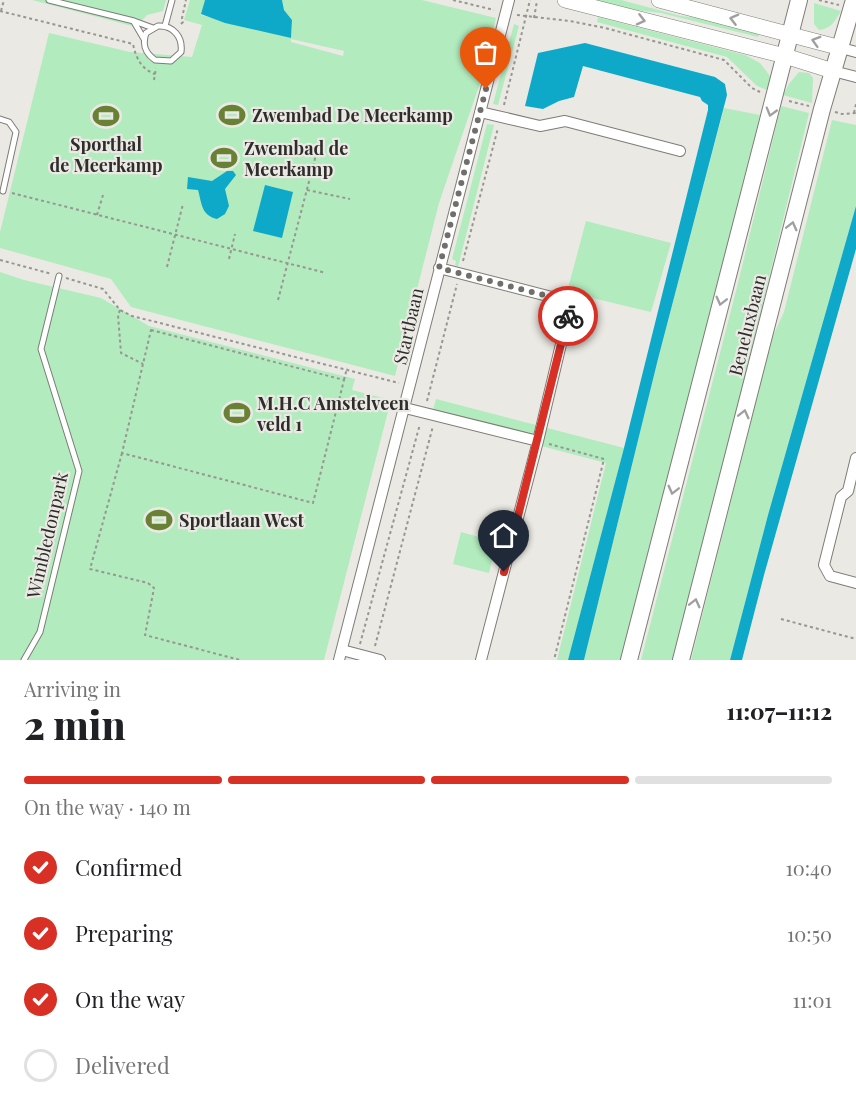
<!DOCTYPE html>
<html lang="en">
<head>
<meta charset="utf-8">
<style>
  :root { --surface:#fff; --page:#f6f6f6; --text:#202124; --muted:#757577; --line:#e0e0e0; --accent:#d93025 }
  body { margin:0; font-family:"Playfair Display",serif; background:var(--page); color:var(--text); height:100vh; display:flex; flex-direction:column; font-size:22px; white-space:nowrap }
  * { box-sizing:border-box; margin:0 }
  p { font-size:20px; color:var(--muted) }
  .icon { flex:none; width:33px; height:33px; fill:none; stroke:currentColor; stroke-width:2; stroke-linecap:round; stroke-linejoin:round }
  .map { position:relative; height:660px; overflow:hidden }
  .drawer { display:flex; flex-direction:column; background:var(--surface); flex:1 }
  .drawer>* { flex:none }
  .pin { position:absolute; display:grid; place-items:center; width:51px; height:51px; color:#fff; margin:-62px -26px; border-radius:50% 50% 50% 0; rotate:-45deg; box-shadow:0 0 6px #0007 }
  .pin .icon { rotate:45deg }
  .courier { position:absolute; display:grid; place-items:center; width:60px; height:60px; margin:-30px; border:4px solid #d93025; border-radius:50%; background:#fff; color:#222; box-shadow:0 2px 8px #0007 }
  .summary em { font-style:normal; font-weight:800 }
  .summary div { display:flex; flex-direction:column-reverse }
  .summary { display:flex; align-items:center; justify-content:space-between; height:102px; padding:0 24px }
  h1 { font-size:39px; font-weight:800; line-height:45px }
  .bar { display:grid; grid-template-columns:repeat(4,1fr); gap:9px 6px; align-content:center; height:72px; padding:0 24px }
  .bar i { height:8px; border-radius:4px; background:var(--line) }
  .bar .on { background:var(--accent) }
  .bar p { grid-column:span 4 }
  ol { padding:0 24px; list-style:none }
  li { display:flex; align-items:center; gap:18px; height:66px }
  li p { margin-inline-start:auto }
  li .icon { padding:6px; border-radius:50%; background:var(--accent); color:#fff; stroke-width:4 }
  li:last-child { color:var(--muted) }
  li i { width:33px; height:33px; border:3px solid var(--line); border-radius:50% }
  .map>svg:first-child { display:block }
</style>
</head>
<body>
<div class="map">
<svg width="856" height="660" viewBox="0 0 856 660">
  <rect width="100%" height="100%" fill="#ebe9e3"/>
  <path fill="#b2ebbe" fill-rule="evenodd" d="M32,0H166L163,11L147,15L136,27Z
    M190,0H205L201,15L291,38L292,20L284,10L282,0H422L496,18L481,80L439,203L395,376L131,307L111,279L0,248V232L49,33L130,52L192,57L202,25L184,20ZM291,39L344,51L343,56L291,42Z
    M592,0H621L681,16L717,20L760,30L758,37L661,13L620,8Z
    M814,3L841,11C835,21 831,29 819,30L814,24Z
    M598,17L745,55L760,63L770,76V91L757,86L727,57L597,22Z
    M514,24L519,26L498,105L493,104Z
    M799,72L809,73L813,78L812,103L783,95L789,84Z
    M781,106L809,113L688,611L675,660H641L737,287Z
    M724,108L760,115L623,660H584L658,359Z
    M832,120L856,125V206L768,515L730,660H691L772,338L784,312Z
    M487,124L494,125L458,267L455,265L456,261L452,259Z
    M586,221L671,243L651,312L567,292Z
    M0,272L24,280L101,298L149,326L355,379L352,390L391,400L324,660H0Z
    M436,399L624,448L568,660H557L606,463L431,417Z
    M461,532L497,542L489,573L453,564Z"/>
  <path fill="#0ea8c8" d="M205,0H282L284,10L292,20L291,38L225,23L201,14Z
    M585,43L715,77L725,84L727,95L658,359L584,660H568L624,448L708,110V105L702,101L700,97L583,66L574,97L559,101L543,109L525,106L538,53Z
    M227,171H233L236,175L225,189L229,206L225,214L217,219C201,215 202,204 198,190L187,189L188,177L212,181Z
    M265,185L293,192L282,238L253,231Z
    M856,206V249L764,575L742,660H730L768,515Z"/>
  <g fill="none" stroke-linecap="round" stroke-linejoin="round">
    <g stroke="#7e7c77" stroke-width="7">
      <path id="lane" d="M49,0L134,21L153,28
        M134,22L144,39
        M158,26C173,25 183,37 181,52L171,61L155,60C145,53 142,45 146,33Z
        M165,26L172,0
        M0,119L9,122L16,132L3,191
        M24,660L40,632L79,471L41,349L59,276"/>
    </g>
    <g stroke="#7e7c77" stroke-width="12">
      <path id="street" d="M841,48L856,52
        M833,71L856,77
        M480,112L540,126L565,121L680,151
        M439,268L571,302L538,441
        M405,408L538,441L481,660
        M856,458L848,491L841,497L824,565L830,576L856,583
        M342,650L380,660
        M339,660L509,0"/>
    </g>
    <g stroke="#7e7c77" stroke-width="16">
      <path id="secondary" d="M565,0L785,56L833,71
        M659,0L841,48"/>
    </g>
    <g stroke="#7e7c77" stroke-width="18">
      <path id="primary" d="M629,660L799,0
        M681,660L822,109L854,0"/>
    </g>
    <path stroke="#979691" stroke-width="2" stroke-dasharray="3 3" stroke-linecap="butt" d="M453,0L494,10
      M819,0L839,5
      M0,11L133,44C136,58 141,69 155,74
      M1,11L4,0
      M517,15L570,21L605,28L724,60L752,88L760,92
      M534,18L537,1
      M181,24L183,22L182,18L186,0
      M154,80L156,68
      M789,101L809,106
      M504,105L530,0
      M835,112L842,114L856,113
      M854,113L856,104
      M307,190L350,199
      M12,193L326,273
      M97,215L103,195
      M229,259L235,234
      M0,260L52,274
      M463,261L498,128
      M167,267L183,204
      M66,278L103,289L120,310L132,316L399,383
      M278,300L317,151
      M120,310L118,315L121,353L143,364
      M151,330L344,380L313,503L122,453Z
      M344,380L347,368
      M427,401L457,284
      M549,444L604,459L554,660
      M122,453L90,569L148,583L154,588L145,635L240,660
      M781,619L856,639
      M360,644L420,424
      M375,646L433,426"/>
    <use href="#lane" stroke="#fff" stroke-width="5"/>
    <use href="#street" stroke="#fff" stroke-width="10"/>
    <use href="#secondary" stroke="#fff" stroke-width="15"/>
    <use href="#primary" stroke="#fff" stroke-width="16"/>
  </g>
  <defs><path id="oneway-chevron" d="M-2-3.5L2.5 0L-2 3.5" fill="none" stroke-width="1.6" stroke-linecap="round" stroke-linejoin="round" transform="scale(1.5)"/></defs>
  <g stroke="#a1a0a0">
    <use href="#oneway-chevron" transform="translate(734 19) rotate(-166)"/>
    <use href="#oneway-chevron" transform="translate(641 20) rotate(14)"/>
    <use href="#oneway-chevron" transform="translate(816 41) rotate(-164)"/>
    <use href="#oneway-chevron" transform="translate(771 112) rotate(106)"/>
    <use href="#oneway-chevron" transform="translate(792 226) rotate(-76)"/>
    <use href="#oneway-chevron" transform="translate(721 301) rotate(104)"/>
    <use href="#oneway-chevron" transform="translate(744 414) rotate(-76)"/>
    <use href="#oneway-chevron" transform="translate(673 490) rotate(104)"/>
    <use href="#oneway-chevron" transform="translate(695 603) rotate(-76)"/>
  </g>
  <g fill="none" stroke-linecap="round" stroke-linejoin="round">
    <path stroke="#706f6b" stroke-width="6" stroke-dasharray="0 10.8" d="M486,89L439,268L571,302L568,316"/>
    <path stroke="#d93025" stroke-width="8" d="M504,572L568,316"/>
  </g>
  <defs>
    <g id="stadium-bare" transform="scale(2.07)"><path d="M0-5a6.5 5 0 1 0 0 10a6.5 5 0 1 0 0-10ZM-3.5-1.8h7v3.6h-7Z" fill="#688134" stroke="#ebe9e3" stroke-width="2.5" paint-order="stroke"/></g>
  </defs>
  <g fill-rule="evenodd">
    <use href="#stadium-bare" x="232" y="115"/>
    <use href="#stadium-bare" x="106" y="116"/>
    <use href="#stadium-bare" x="224" y="158"/>
    <use href="#stadium-bare" x="237" y="413"/>
    <use href="#stadium-bare" x="159" y="520"/>
  </g>
  <g text-anchor="middle" dominant-baseline="central" stroke-width="4.5" stroke-linejoin="round" paint-order="stroke">
    <g font-size="18" font-weight="bold" fill="#2e2d2b" stroke="#ebe9e3" text-anchor="start">
      <text x="252" y="115">Zwembad De Meerkamp</text>
      <text x="106" y="144" text-anchor="middle">Sporthal<tspan x="106" dy="21">de Meerkamp</tspan></text>
      <text x="244" y="148">Zwembad de<tspan x="244" dy="21">Meerkamp</tspan></text>
      <text x="257" y="403">M.H.C Amstelveen<tspan x="257" dy="21">veld 1</tspan></text>
      <text x="179" y="520">Sportlaan West</text>
    </g>
    <g font-size="18" fill="#2e2d2b" stroke="#ebe9e3">
      <text transform="translate(747 325) rotate(-76)">Beneluxbaan</text>
      <text transform="translate(408 326) rotate(-77)">Startbaan</text>
      <text transform="translate(47 535) rotate(-77)">Wimbledonpark</text>
    </g>
  </g>
</svg>
<div class="pin" style="left:486px;top:89px;background:#ea580c"><svg class="icon" aria-label="bag" viewBox="0 0 24 24"><path d="M5 8h14l-1 12H6zM9 8a3 3 0 0 1 6 0"/></svg></div>
<div class="pin" style="left:504px;top:572px;background:#1f2937"><svg class="icon" aria-label="home" viewBox="0 0 24 24"><path d="M3 11l9-7 9 7M6 9v11h12V9"/></svg></div>
<div class="courier" style="left:568px;top:316px"><svg class="icon" aria-label="bike" viewBox="0 0 24 24"><circle cx="6" cy="16" r="4"/><circle cx="18" cy="16" r="4"/><path d="M6 16l4-8h5l3 8M10 8l3 8H6M13 5h3"/></svg></div>
</div>
<section class="drawer">
<div class="summary"><div><h1>2 min</h1><p>Arriving in</p></div><em>11:07–11:12</em></div>
<div class="bar"><i class="on"></i><i class="on"></i><i class="on"></i><i></i><p>On the way · 140 m</p></div>
<ol>
<li><svg class="icon" aria-label="check" viewBox="0 0 24 24"><path d="M5 12l5 5 9-10"/></svg>Confirmed<p>10:40</p></li>
<li><svg class="icon" aria-label="check" viewBox="0 0 24 24"><path d="M5 12l5 5 9-10"/></svg>Preparing<p>10:50</p></li>
<li><svg class="icon" aria-label="check" viewBox="0 0 24 24"><path d="M5 12l5 5 9-10"/></svg>On the way<p>11:01</p></li>
<li><i></i>Delivered</li>
</ol>
</section>
</body>
</html>
